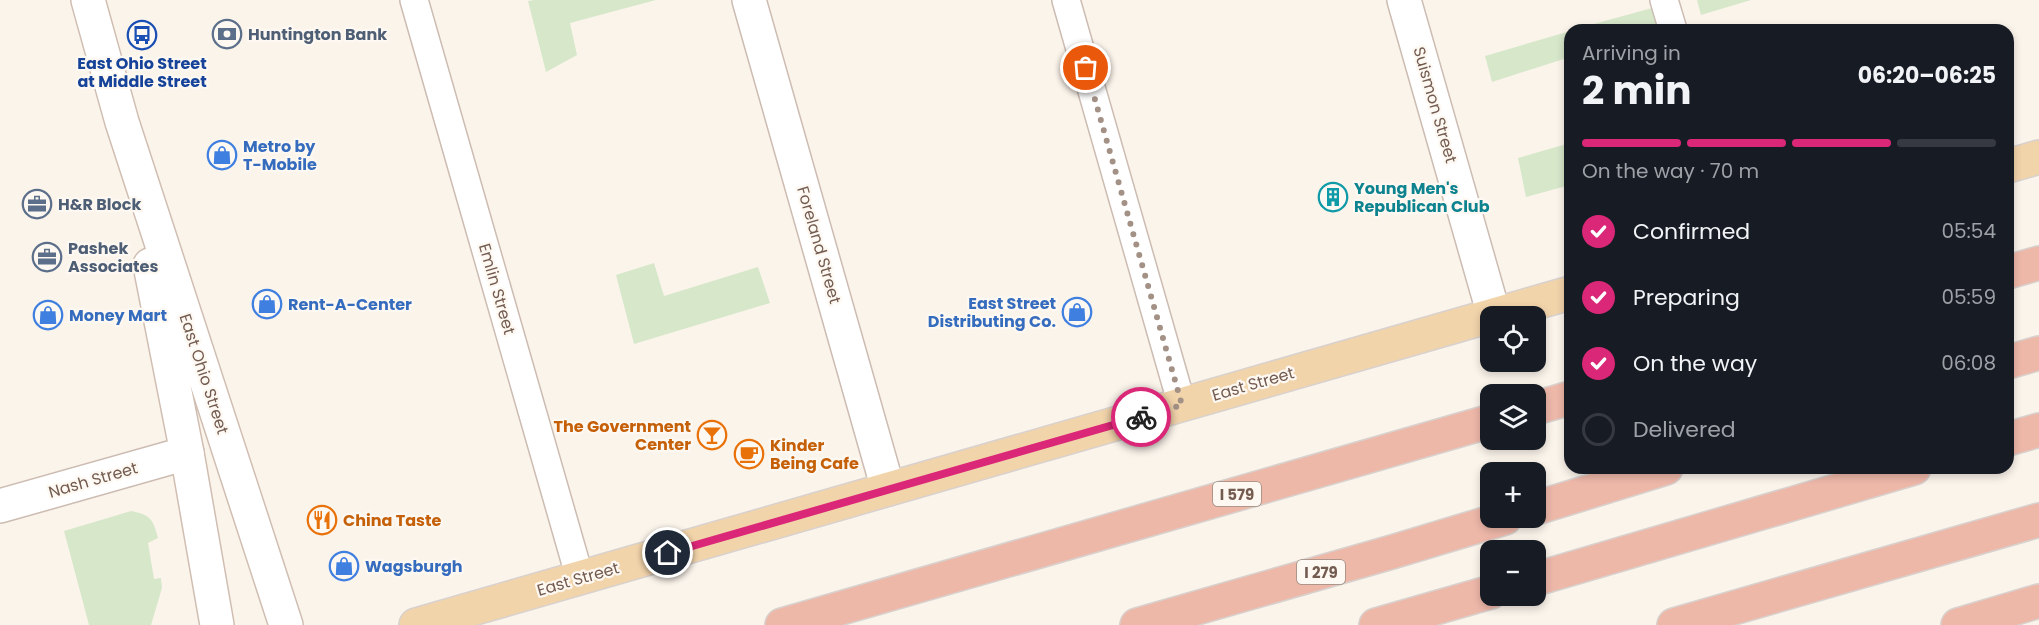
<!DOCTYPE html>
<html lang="en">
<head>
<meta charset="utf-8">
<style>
  :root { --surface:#171b24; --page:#242831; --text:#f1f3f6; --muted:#9ea1a6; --line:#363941; --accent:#db2777 }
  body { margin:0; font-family:Poppins,sans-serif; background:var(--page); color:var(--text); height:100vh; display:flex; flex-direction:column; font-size:22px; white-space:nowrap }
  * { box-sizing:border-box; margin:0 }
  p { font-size:20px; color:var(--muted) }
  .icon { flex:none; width:33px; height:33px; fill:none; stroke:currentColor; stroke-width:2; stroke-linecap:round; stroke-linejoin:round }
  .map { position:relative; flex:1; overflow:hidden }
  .details { position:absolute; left:1564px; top:24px; width:450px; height:450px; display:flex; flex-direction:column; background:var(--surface); border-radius:18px; box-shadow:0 3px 9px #0003 }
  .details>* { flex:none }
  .fabs { position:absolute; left:1480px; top:306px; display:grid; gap:12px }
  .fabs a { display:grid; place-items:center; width:66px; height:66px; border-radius:12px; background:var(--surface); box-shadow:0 3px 9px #0003; font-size:30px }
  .pin { position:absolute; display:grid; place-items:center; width:51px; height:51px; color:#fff; margin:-26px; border:3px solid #fff; border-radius:50%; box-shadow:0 2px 6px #0007 }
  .courier { position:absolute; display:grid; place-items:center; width:60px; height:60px; margin:-30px; border:4px solid #db2777; border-radius:50%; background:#fff; color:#222; box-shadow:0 2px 8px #0007 }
  .overview em { font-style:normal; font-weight:700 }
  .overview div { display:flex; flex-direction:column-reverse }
  .overview { display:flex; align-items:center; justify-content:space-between; height:102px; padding:0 18px }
  h1 { font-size:39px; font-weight:700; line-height:45px }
  .bar { display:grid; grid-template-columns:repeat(4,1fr); gap:9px 6px; align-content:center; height:72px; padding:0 18px }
  .bar i { height:8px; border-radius:4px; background:var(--line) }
  .bar .active { background:var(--accent) }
  .bar p { grid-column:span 4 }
  ol { padding:0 18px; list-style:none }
  li { display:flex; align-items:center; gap:18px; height:66px }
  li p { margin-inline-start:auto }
  li .icon { padding:6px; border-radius:50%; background:var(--accent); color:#fff; stroke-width:4 }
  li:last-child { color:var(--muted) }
  li i { width:33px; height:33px; border:3px solid var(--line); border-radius:50% }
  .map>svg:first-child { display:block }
</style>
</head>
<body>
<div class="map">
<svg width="2039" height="625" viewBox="0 0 2039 625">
  <rect width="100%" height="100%" fill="#fbf4eb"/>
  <path fill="#d7e7ca" d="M534,0H656L570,23L577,55L546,72L528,1Z
    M1697,0H1751L1701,15Z
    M1652,8L1659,29L1655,30H1572Z
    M1570,31V57L1492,82L1485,56Z
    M1570,143V185L1526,197L1518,158Z
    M654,263L664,296L758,267L770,303L634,344L616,275Z
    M131,511C151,515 153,519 158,538L148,543L154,579L161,578L162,588L151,625H89L64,531Z"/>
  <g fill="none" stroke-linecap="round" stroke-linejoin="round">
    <g stroke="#ccbcb2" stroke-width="30">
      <path id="service" d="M414,0L580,578
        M1066,0L1182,405
        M1664,0L1673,30"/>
    </g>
    <g stroke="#ccbcb2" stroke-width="36">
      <path id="minor" d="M749,0L888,489
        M1404,0L1494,315
        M0,506L187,453"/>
    </g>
    <g stroke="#d0beb2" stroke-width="36">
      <path id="secondary" d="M88,0L122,122L286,625
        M150,265L187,453L217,625"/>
    </g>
    <g stroke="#d8d1ce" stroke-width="36">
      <path id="primary" d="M2008,166L2039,157
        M416,625L1570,293"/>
    </g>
    <g stroke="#d8d1ce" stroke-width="36">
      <path id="motorway" d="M2008,272L2039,263
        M2008,362L2039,353
        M1536,408L1570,398
        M2008,439L2039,430
        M1536,508L1666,468
        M1536,579L1914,468
        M782,625L1491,421
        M1137,625L1392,552L1505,518
        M1376,625L1491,592
        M1674,625L2039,520
        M1958,625L2039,601"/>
    </g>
    <use href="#service" stroke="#fff" stroke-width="27"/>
    <use href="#minor" stroke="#fff" stroke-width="33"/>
    <use href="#secondary" stroke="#fff" stroke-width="33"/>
    <use href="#primary" stroke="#f2d4ab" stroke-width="33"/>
    <use href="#motorway" stroke="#eeb8a9" stroke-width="33"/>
  </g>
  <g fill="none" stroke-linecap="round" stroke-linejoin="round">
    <path stroke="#a39186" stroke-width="6" stroke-dasharray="0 10.8" d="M1086,68L1182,405L1141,417"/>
    <path stroke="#db2777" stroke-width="8" d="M668,553L1141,417"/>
  </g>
  <defs>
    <g id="bank-ring" transform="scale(1.5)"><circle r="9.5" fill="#fdf8f1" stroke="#5c6f8a" stroke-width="1.5"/><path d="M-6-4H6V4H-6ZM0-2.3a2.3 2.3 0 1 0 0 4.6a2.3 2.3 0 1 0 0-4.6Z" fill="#5c6f8a"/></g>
    <g id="bus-ring" transform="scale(1.5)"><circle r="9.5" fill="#fdf8f1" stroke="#1a4fb4" stroke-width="1.5"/><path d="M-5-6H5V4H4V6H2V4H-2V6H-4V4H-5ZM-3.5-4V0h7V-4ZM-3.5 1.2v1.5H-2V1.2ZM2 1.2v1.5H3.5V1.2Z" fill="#1a4fb4"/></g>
    <g id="shop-ring" transform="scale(1.5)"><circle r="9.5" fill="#fdf8f1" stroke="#3f7fe0" stroke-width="1.5"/><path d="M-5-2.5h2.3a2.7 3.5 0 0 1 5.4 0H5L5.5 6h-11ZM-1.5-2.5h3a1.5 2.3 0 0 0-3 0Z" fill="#3f7fe0"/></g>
    <g id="building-ring" transform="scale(1.5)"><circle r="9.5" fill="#fdf8f1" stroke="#0f9aa8" stroke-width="1.5"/><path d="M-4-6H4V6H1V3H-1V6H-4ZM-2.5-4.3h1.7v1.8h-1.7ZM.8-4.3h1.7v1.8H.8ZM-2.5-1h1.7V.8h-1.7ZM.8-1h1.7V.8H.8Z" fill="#0f9aa8"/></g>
    <g id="office-ring" transform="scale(1.5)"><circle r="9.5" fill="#fdf8f1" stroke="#5c6f8a" stroke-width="1.5"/><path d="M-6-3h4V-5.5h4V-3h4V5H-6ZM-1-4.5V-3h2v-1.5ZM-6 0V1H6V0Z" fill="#5c6f8a"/></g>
    <g id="bar-ring" transform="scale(1.5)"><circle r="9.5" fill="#fdf8f1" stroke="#e8710a" stroke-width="1.5"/><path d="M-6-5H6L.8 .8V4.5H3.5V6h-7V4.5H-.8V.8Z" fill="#e8710a"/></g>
    <g id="cafe-ring" transform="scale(1.5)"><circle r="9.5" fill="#fdf8f1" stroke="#e8710a" stroke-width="1.5"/><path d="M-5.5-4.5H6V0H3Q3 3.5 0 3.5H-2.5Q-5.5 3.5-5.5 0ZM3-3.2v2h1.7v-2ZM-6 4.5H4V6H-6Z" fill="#e8710a"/></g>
    <g id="restaurant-ring" transform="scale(1.5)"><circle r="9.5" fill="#fdf8f1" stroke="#e8710a" stroke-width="1.5"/><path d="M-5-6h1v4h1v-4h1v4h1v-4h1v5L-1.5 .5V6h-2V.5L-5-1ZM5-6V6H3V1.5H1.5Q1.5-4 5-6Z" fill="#e8710a"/></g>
  </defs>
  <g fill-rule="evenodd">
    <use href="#bank-ring" x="227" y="34"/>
    <use href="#bus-ring" x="142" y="35"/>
    <use href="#shop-ring" x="222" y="155"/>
    <use href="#building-ring" x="1333" y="197"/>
    <use href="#office-ring" x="37" y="204"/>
    <use href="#office-ring" x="47" y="257"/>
    <use href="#shop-ring" x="267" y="304"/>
    <use href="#shop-ring" x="1077" y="312"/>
    <use href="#shop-ring" x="48" y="315"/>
    <use href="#bar-ring" x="712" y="435"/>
    <use href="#cafe-ring" x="749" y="454"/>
    <use href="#restaurant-ring" x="322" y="520"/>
    <use href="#shop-ring" x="344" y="566"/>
  </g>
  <g text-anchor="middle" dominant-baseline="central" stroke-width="4.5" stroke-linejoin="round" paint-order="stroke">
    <g fill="#fdf8f1" stroke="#9c8a80" stroke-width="1.5">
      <rect x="1213" y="482" width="48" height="24" rx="4.5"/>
      <rect x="1297" y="560" width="48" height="24" rx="4.5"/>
    </g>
    <g font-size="15" font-weight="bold" fill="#735b50">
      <text x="1237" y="494">I 579</text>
      <text x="1321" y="572">I 279</text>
    </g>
    <g font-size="16" font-weight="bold" fill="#4e5e75" stroke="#fdf8f1" text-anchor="start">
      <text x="248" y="34">Huntington Bank</text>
      <text x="58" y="204">H&amp;R Block</text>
      <text x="68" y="248">Pashek<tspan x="68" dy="18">Associates</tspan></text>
    </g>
    <g font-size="16" font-weight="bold" fill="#164399" stroke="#fdf8f1">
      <text x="142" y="63">East Ohio Street<tspan x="142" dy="18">at Middle Street</tspan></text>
    </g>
    <g font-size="16" fill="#735b50" stroke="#fdf8f1">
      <text transform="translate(1435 105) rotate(74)">Suismon Street</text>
      <text transform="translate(819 245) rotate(74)">Foreland Street</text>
      <text transform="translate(497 289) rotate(74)">Emlin Street</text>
      <text transform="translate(204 374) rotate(72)">East Ohio Street</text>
      <text transform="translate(1253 384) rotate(-16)">East Street</text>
      <text transform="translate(93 480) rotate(-16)">Nash Street</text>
      <text transform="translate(578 579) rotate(-16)">East Street</text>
    </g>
    <g font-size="16" font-weight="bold" fill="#366cbe" stroke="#fdf8f1" text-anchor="start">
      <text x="243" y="146">Metro by<tspan x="243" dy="18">T-Mobile</tspan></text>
      <text x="1056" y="303" text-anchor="end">East Street<tspan x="1056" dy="18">Distributing Co.</tspan></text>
      <text x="288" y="304">Rent-A-Center</text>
      <text x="69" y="315">Money Mart</text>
      <text x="365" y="566">Wagsburgh</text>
    </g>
    <g font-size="16" font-weight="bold" fill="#0d838f" stroke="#fdf8f1" text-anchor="start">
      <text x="1354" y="188">Young Men's<tspan x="1354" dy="18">Republican Club</tspan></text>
    </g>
    <g font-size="16" font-weight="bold" fill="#c56008" stroke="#fdf8f1" text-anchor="start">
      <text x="691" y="426" text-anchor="end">The Government<tspan x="691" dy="18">Center</tspan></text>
      <text x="770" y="445">Kinder<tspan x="770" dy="18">Being Cafe</tspan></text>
      <text x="343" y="520">China Taste</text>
    </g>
  </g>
</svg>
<div class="fabs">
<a><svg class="icon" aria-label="locate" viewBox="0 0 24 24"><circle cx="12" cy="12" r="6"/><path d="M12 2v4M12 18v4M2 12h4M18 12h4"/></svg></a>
<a><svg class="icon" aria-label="layers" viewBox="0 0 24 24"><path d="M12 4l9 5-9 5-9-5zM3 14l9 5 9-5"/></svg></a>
<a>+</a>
<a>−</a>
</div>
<div class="pin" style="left:1086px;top:68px;background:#ea580c"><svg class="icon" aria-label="bag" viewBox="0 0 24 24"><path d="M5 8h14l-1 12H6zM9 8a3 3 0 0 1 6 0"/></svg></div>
<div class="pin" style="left:668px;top:553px;background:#1f2937"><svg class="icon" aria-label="home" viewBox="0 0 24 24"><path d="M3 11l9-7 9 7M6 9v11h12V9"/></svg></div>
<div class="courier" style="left:1141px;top:417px"><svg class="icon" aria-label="bike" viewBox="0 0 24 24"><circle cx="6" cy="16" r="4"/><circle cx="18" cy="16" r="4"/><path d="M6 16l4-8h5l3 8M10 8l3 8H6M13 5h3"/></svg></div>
<section class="details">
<div class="overview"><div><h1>2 min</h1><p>Arriving in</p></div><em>06:20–06:25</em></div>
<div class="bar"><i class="active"></i><i class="active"></i><i class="active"></i><i></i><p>On the way · 70 m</p></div>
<ol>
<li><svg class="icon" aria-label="check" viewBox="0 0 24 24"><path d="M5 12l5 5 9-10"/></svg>Confirmed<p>05:54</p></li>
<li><svg class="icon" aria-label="check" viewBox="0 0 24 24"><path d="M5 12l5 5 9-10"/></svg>Preparing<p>05:59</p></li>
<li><svg class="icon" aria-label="check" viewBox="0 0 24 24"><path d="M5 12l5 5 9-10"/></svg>On the way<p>06:08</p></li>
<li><i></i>Delivered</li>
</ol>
</section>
</div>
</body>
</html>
